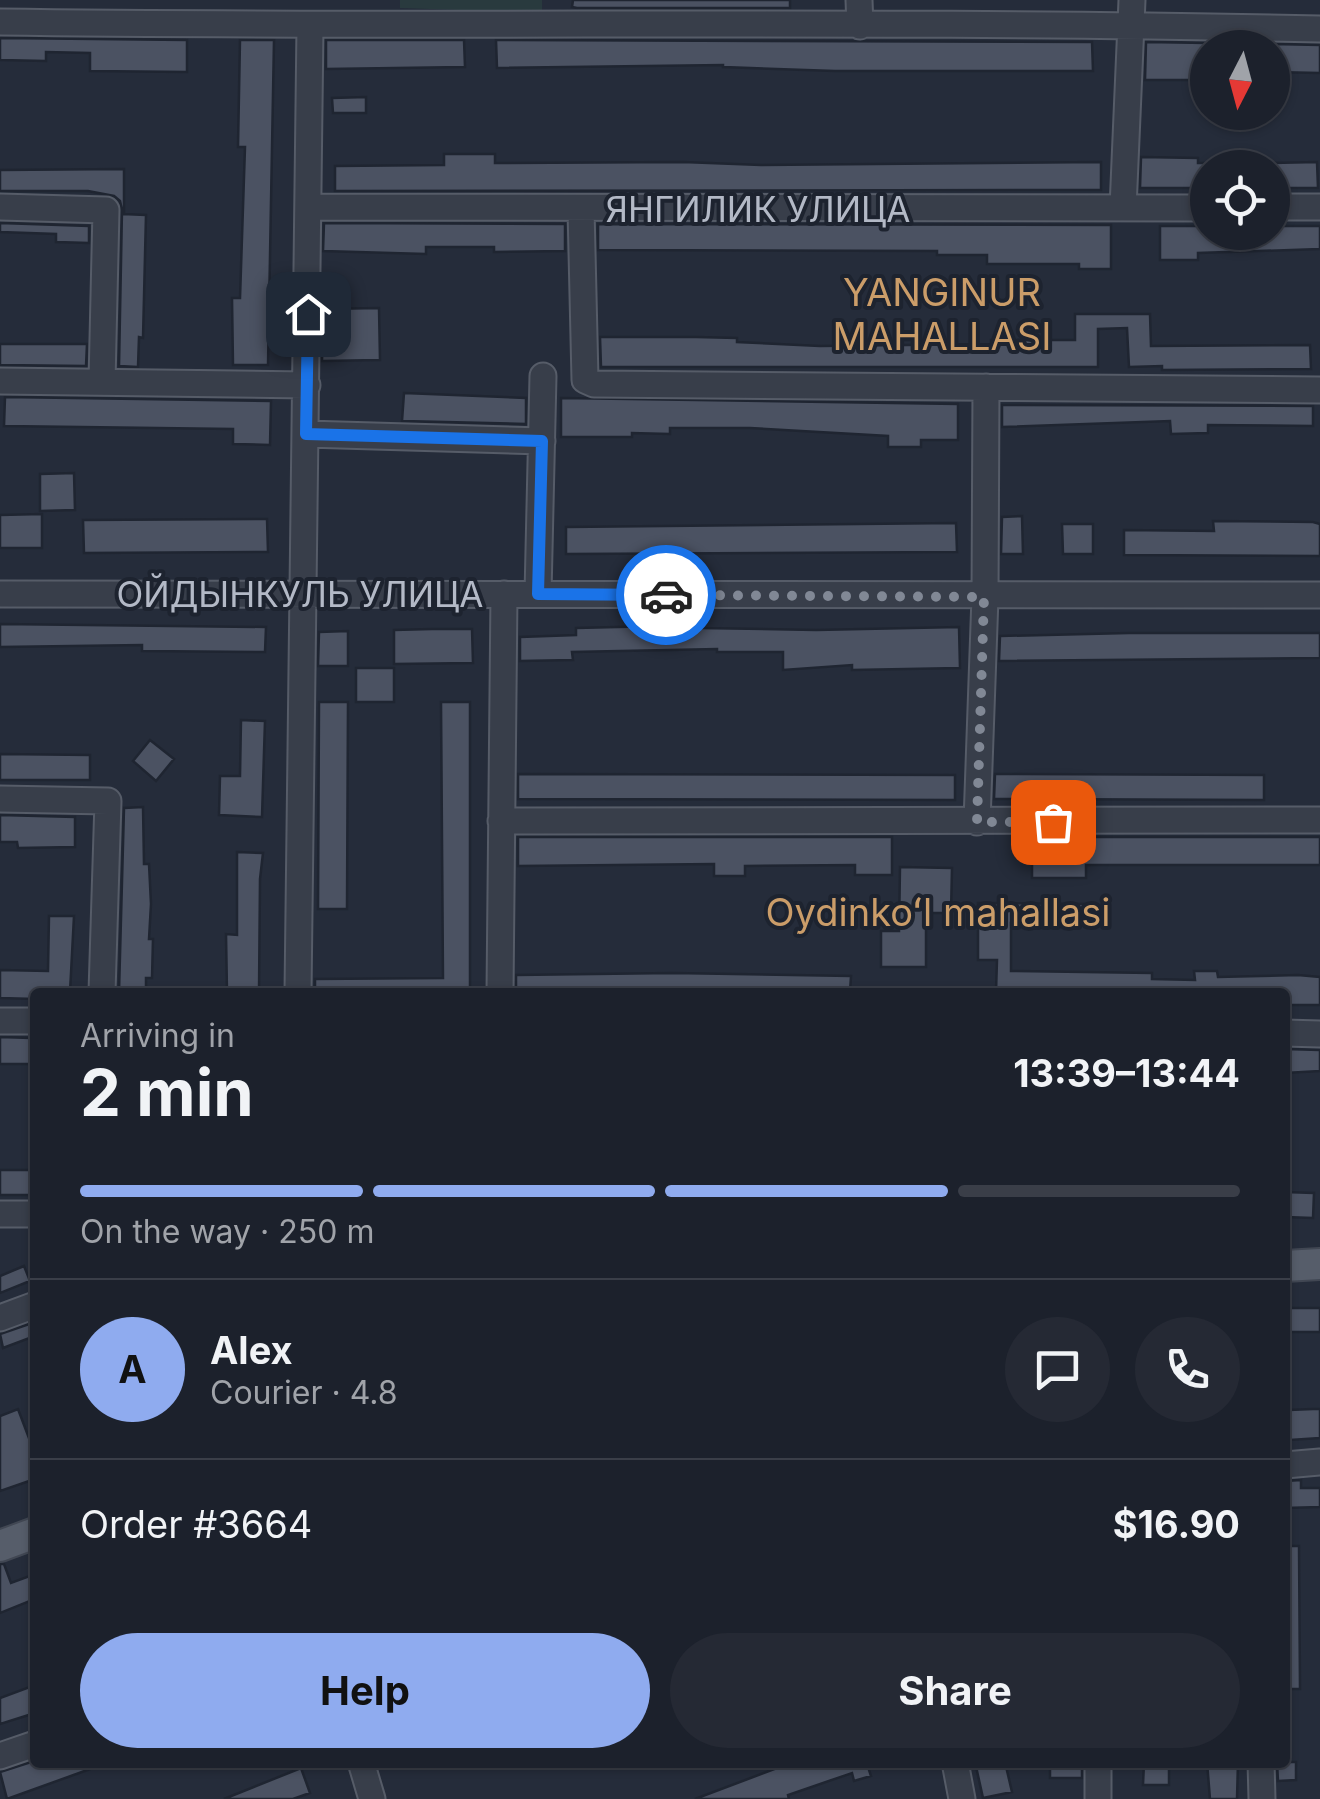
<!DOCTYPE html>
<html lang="en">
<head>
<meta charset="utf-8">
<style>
  :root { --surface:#1c212c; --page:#252934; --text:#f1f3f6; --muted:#a0a3a9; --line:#3a3e48; --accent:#8fabef }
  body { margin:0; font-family:Inter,sans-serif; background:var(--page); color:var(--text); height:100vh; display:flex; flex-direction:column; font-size:38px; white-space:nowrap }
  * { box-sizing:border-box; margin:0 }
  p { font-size:32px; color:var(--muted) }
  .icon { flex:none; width:55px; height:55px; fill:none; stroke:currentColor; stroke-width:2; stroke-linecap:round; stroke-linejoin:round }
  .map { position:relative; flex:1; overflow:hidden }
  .sheet { position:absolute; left:30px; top:988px; width:1260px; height:780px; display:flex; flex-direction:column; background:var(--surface); border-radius:10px; box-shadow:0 2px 8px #0004,0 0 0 2px var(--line) }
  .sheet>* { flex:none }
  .needle { width:65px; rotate:186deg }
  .controls { position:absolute; left:1190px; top:30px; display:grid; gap:20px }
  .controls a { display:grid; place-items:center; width:100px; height:100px; border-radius:50%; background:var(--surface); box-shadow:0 2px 8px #0004,0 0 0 2px var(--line); font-size:50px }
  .pin { position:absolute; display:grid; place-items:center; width:85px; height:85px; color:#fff; margin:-42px; border-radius:20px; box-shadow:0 5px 15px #0006 }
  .courier { position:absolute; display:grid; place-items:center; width:100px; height:100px; margin:-50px; border:8px solid #1a73e8; border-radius:50%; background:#fff; color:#222; box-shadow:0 2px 12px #0007 }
  .head em { font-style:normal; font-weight:700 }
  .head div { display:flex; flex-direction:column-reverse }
  .head { display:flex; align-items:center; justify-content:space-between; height:170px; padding:0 50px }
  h1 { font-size:65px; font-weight:700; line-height:75px }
  .bar { display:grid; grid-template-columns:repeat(4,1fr); gap:15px 10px; align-content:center; height:120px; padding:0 50px }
  .bar i { height:12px; border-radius:8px; background:var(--line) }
  .bar .on { background:var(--accent) }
  .bar p { grid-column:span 4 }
  .line { display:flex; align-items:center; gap:25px; padding:0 50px; border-top:2px solid var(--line) }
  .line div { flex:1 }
  .round { display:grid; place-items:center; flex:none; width:105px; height:105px; border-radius:52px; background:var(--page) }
  .primary-button { display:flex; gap:20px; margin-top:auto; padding:20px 50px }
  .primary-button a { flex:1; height:115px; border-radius:60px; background:var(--accent); color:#111; font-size:40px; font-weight:700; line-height:115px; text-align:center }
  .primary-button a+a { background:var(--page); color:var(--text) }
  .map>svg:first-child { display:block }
</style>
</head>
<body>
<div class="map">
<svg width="1320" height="1799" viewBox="0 0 1320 1799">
  <rect width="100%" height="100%" fill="#252c3a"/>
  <path fill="#293a3e" d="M400,0H542V13L400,8Z"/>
  <path fill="#4b5262" stroke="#1f2531" stroke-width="2.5" d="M573,0H790V8H577L572,7Z
    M0,38L187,40V72L90,71V53L46,52V61L0,60Z
    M240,40H274L268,365H233L232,298H240L245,147H238Z
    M326,40H464L465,67L326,69Z
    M496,40L1092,42L1093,71H835L723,67V65L497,68Z
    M1146,42L1207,43V80H1145Z
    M1272,44L1320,45V73L1272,72Z
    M366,97V113H333L332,98Z
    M444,154H495V163L683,162L761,165L1101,162V190L335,191V166L444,165Z
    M1141,157L1198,158V163H1208V188H1140Z
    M1317,162L1318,188H1272V163Z
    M124,169V214L146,215L143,338L139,337L138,367L119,366L122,210L120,201L114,196L88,191H0V170Z
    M0,223L89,226V243L56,242V234L0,232Z
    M324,223L565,224V251L494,252V247H426V254L323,251Z
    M598,224L1111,225V269H1079V264H987V255H937V251L598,250Z
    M1160,226H1208V232H1272V226H1320V249L1198,253V260H1160Z
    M379,308L380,360L322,361L323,309Z
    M1075,314H1150L1151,346L1310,345L1311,369L1162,370V366L1129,367L1127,328L1098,329V367H601L600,337H696L737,338V342L820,346L991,344V340H1075Z
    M0,344H87L86,366L0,365Z
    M404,393L526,398V424L402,421Z
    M5,397L271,401L270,445L233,444V429L4,426Z
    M561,398L958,404V440H921V447H888V436L750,428H670V434L632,433V437H561Z
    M1002,405L1313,406V426L1208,425V433L1171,434L1170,421L1002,427Z
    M74,473L75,510L40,511V474Z
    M42,514V548H0V515Z
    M1022,516L1023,554H1001L1002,517Z
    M267,519L268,552L84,553L83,520Z
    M1213,521L1313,522L1320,524V556L1124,555V530L1214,531Z
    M956,523L957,552L566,554V527Z
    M1062,524H1093V554H1063Z
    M0,624L266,627L265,652L142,651V645L0,647Z
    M701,625V628L816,630L959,627L960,668L852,670V665L783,670V652H717V649L572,652L573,660L520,661V637L576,635V628Z
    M432,629H472L473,663L394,664V630Z
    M348,631V666H318L319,632Z
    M1129,633H1320V658L999,661L1000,636Z
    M356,668H394V702H356Z
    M319,702H348L347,909H318Z
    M441,702H470V992H315V979L443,978Z
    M241,720L265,721L262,817L219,815L220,776H240Z
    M150,740L174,759L156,781L133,761Z
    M0,754L90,755V780H0Z
    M518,774L955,775V800L518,799Z
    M995,774L1264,775V800L994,799Z
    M143,807L144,864H149L151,904L149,939H153L152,978H146V992H119L124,808Z
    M0,815L75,817V847L18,848L17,842H0Z
    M518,837H892V875H855V865L745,866V876H714V864L518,866Z
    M1089,837H1320V865H1086V878H1032V841H1089Z
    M237,852L263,853L260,879L259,992H227L226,934L237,935Z
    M900,867L952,868L951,913H926V967H881V931H899Z
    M978,903L1088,904V923H1011V971L1152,973V979L1195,980L1194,971H1217L1218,977L1298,975L1320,977V1005H1285V992H996L997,960H978Z
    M49,916H74L70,992H35V999L0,998V970L48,971Z
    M673,973L851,976L850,992H516V975Z
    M0,1037L31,1038L30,1064H0Z
    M1285,1049L1320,1050V1071L1285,1073Z
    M0,1170H35V1195H0Z
    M1285,1192L1314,1193L1313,1218L1285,1217Z
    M24,1266L30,1281L0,1293V1276Z
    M1285,1308H1320V1332H1285Z
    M35,1322V1336L3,1348L0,1334Z
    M18,1409L35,1454V1479L0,1491V1416Z
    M1313,1409H1320V1438L1290,1440L1289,1410Z
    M1301,1480V1488H1320V1507L1285,1508V1481Z
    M1285,1546H1299L1300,1689H1285Z
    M0,1564H4L11,1583L35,1574V1599L0,1613Z
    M35,1685V1713L0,1724V1698Z
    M31,1762H104V1764L7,1799L0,1772Z
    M793,1762L876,1765L868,1767L871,1776L854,1781L852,1773L788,1795L789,1799H695Z
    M975,1762H1005L1012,1792L983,1798Z
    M1050,1762H1082V1778H1050Z
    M1144,1762H1169V1785H1143Z
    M1207,1762H1238L1237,1799H1210Z
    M1277,1762H1296V1780L1278,1781Z
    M301,1768L310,1793L293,1799H224Z"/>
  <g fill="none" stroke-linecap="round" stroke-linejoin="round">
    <g stroke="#565c68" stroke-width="29">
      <path id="minor" d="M859,0L860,26
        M0,22C440,28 880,19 1320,29
        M0,207L106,210L102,382
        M309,207L1208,208
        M1272,207H1320
        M1123,208L1132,0
        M581,209L585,380L594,384L1320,390
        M0,381L307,385
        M306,434L542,441
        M0,594L1320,595
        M538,594L543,376
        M0,799L108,801L102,992
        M501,821L1320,820
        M977,822L985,597L986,387
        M298,992L310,26
        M500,992L504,594
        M0,1021H35
        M1285,1033L1320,1034
        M0,1214H35
        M0,1318L35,1305
        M1285,1465L1320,1462
        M0,1756L35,1744
        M361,1762L372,1799
        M955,1762L962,1799
        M1261,1762L1262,1799
        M1098,1799V1762"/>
    </g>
    <g stroke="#414753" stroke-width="34">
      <path id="major" d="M1285,1266L1320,1264
        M0,1546L35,1533"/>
    </g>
    <use href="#minor" stroke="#383e4a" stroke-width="25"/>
    <use href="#major" stroke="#565d6a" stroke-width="30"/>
  </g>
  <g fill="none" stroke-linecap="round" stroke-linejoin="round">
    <path stroke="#818895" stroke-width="10" stroke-dasharray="0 18" d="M666,595L984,597L977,822H1053"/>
    <path stroke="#1a73e8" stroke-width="12" d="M308,314L306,434L542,441L538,594L666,595"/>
  </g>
  <g text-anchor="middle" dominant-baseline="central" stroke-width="8" stroke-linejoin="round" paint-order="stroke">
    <g font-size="35" fill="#b3b9c6" stroke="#1d232f">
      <text x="758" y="209">ЯНГИЛИК УЛИЦА</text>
      <text x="300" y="594">ОЙДЫНКУЛЬ УЛИЦА</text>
    </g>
    <g font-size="38" fill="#cb9d69" stroke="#1d232f">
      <text x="942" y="292">YANGINUR<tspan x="942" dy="44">MAHALLASI</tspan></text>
      <text x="938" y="912">Oydinkoʻl mahallasi</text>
    </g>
  </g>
</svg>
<div class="controls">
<a><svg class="needle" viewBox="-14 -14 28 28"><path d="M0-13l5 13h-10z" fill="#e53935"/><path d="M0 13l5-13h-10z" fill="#a0a3a9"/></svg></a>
<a><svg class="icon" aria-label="locate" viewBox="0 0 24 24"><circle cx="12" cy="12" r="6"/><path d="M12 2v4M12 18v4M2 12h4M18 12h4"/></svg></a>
</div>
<div class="pin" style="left:1053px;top:822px;background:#ea580c"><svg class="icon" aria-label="bag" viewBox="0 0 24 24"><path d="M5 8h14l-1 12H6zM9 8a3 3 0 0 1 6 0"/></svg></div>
<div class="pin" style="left:308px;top:314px;background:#1f2937"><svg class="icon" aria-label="home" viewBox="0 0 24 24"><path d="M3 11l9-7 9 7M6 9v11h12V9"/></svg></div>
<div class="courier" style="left:666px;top:595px"><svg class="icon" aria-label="car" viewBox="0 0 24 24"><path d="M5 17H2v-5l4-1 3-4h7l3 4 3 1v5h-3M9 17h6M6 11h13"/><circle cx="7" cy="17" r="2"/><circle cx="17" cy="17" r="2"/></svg></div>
<section class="sheet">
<div class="head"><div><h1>2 min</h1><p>Arriving in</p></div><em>13:39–13:44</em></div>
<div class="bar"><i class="on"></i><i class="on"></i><i class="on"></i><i></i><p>On the way · 250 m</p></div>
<div class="line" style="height:180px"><b class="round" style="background:var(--accent);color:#111">A</b><div><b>Alex</b><p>Courier · 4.8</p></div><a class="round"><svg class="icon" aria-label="chat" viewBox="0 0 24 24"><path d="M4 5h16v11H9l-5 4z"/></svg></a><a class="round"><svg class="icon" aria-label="phone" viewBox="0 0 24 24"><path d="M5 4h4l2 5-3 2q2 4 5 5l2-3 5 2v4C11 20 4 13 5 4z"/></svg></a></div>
<div class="line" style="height:130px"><div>Order #3664</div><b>$16.90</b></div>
<div class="primary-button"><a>Help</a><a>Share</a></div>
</section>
</div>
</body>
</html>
